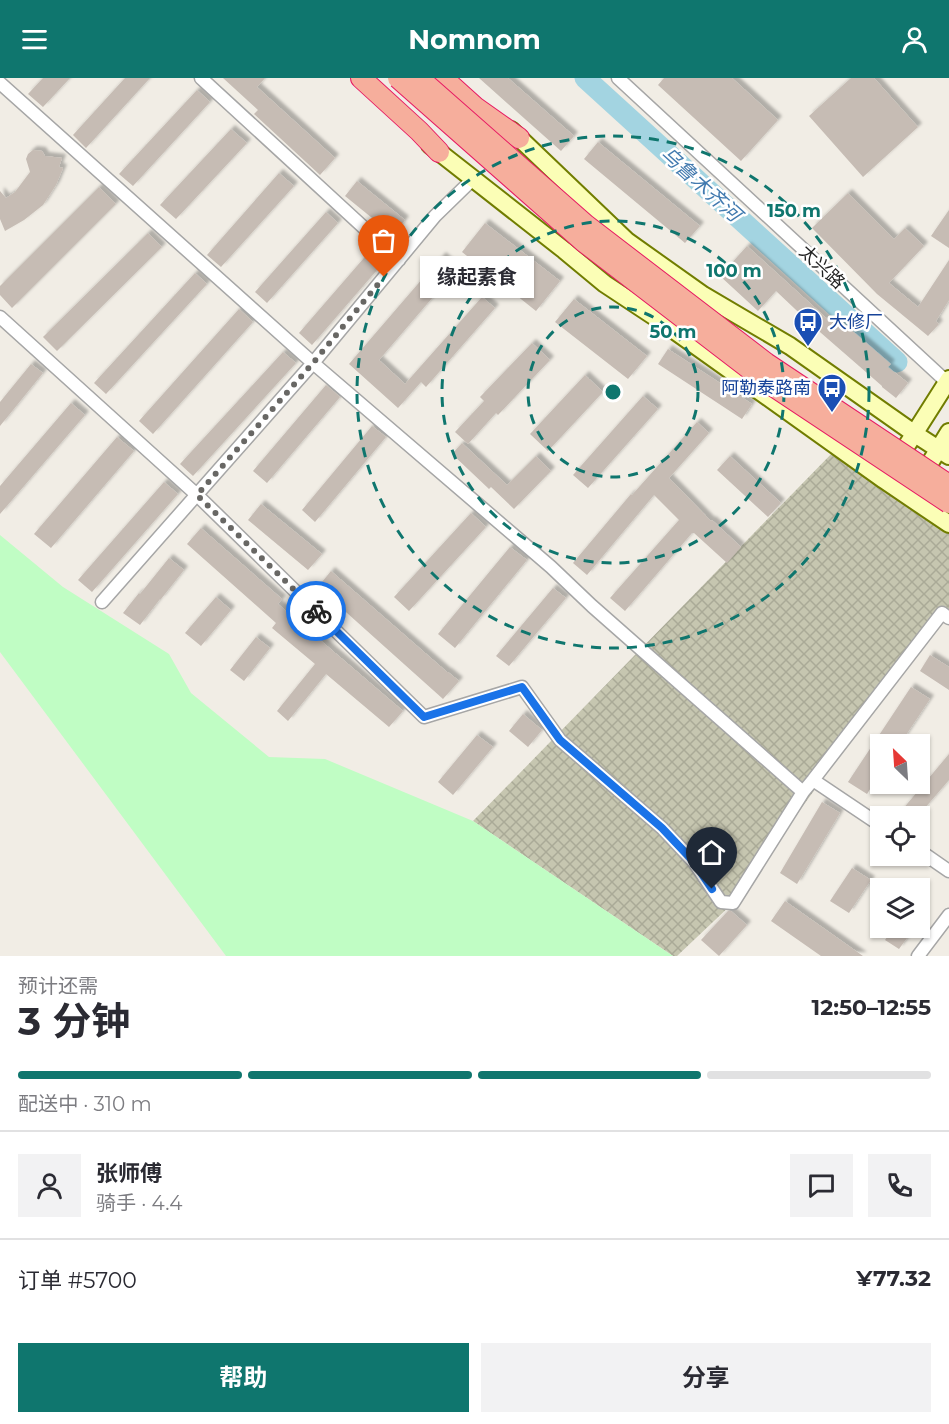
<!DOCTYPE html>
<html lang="zh">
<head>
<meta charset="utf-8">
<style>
  :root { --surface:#fff; --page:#f2f2f3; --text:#2b2b33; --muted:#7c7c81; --line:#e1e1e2; --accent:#0f766e }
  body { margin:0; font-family:Montserrat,"Noto Sans SC",sans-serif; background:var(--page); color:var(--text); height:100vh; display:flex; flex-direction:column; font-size:22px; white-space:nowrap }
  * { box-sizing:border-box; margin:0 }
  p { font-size:20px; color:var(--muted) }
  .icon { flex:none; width:33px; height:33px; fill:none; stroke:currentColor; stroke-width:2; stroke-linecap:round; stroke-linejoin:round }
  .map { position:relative; height:878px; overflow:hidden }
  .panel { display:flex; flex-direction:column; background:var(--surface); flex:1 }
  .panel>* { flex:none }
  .needle { width:39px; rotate:335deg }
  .controls { position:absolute; left:870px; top:656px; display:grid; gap:12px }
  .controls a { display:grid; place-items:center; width:60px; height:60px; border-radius:0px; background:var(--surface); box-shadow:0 2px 4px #0004; font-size:30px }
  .pin { position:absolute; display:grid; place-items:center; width:51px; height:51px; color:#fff; margin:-62px -26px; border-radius:50% 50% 50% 0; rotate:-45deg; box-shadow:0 0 6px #0007 }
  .pin .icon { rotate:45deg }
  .courier { position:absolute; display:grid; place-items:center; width:60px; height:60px; margin:-30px; border:4px solid #1a73e8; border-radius:50%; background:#fff; color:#222; box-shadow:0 2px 8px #0007 }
  .bubble { position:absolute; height:42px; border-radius:0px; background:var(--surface); box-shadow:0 2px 4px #0004; font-size:20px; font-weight:700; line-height:42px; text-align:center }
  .head em { font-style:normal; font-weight:700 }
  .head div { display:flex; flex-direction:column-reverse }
  .head { display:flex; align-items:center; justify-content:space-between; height:102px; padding:0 18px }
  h1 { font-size:39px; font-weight:700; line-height:45px }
  .bar { display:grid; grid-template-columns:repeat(4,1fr); gap:9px 6px; align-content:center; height:72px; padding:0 18px }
  .bar i { height:8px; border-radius:4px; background:var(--line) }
  .bar .active { background:var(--accent) }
  .bar p { grid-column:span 4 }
  .line { display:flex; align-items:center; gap:15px; padding:0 18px; border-top:2px solid var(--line) }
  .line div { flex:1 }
  .round { display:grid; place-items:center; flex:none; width:63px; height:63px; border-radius:0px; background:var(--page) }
  .button { display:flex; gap:12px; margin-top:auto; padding:12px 18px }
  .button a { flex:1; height:69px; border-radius:0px; background:var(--accent); color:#fff; font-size:24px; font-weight:700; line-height:69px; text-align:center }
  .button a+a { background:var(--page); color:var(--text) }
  header { display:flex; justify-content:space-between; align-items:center; height:78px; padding:0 18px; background:var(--accent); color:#fff; font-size:27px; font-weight:700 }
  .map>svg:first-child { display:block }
</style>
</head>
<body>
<header><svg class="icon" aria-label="menu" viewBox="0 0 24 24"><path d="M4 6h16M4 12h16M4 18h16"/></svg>Nomnom<svg class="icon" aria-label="person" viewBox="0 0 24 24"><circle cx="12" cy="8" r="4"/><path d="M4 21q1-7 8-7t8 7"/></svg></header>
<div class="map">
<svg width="949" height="878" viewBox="0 0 949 878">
  <defs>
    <pattern id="construction-cross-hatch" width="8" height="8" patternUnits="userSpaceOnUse" patternTransform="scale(1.5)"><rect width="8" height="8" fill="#c6c6b0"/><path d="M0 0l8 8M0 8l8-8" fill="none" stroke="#aaaa97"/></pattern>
    <filter id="shadow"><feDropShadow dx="4" dy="-4" stdDeviation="1.5" flood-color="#0004"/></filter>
  </defs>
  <rect width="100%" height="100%" fill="#f1ede5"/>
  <path fill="url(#construction-cross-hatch)" d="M838,369L949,448V540L942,535L733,825L677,878H673L473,743Z"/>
  <path fill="#c0fdc4" d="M0,457L63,509L169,576L191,615L269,679L325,681L473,743L673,878H226L0,574Z"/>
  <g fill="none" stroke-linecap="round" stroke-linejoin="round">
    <path stroke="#a3d4e1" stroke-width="21" d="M585,0L897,284"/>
  </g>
  <path fill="#c6bcb4" filter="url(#shadow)" d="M43,0H70L43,29L28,16Z
    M125,0H150L86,70L73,57Z
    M223,0H265L257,9L335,80L320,97L254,36L258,32Z
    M479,0H508L574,58L561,73Z
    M664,0H732L778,42L741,83L658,7Z
    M851,0H874L918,49L863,99L809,38Z
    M197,12L210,24L133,108L119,96Z
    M231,51L247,65L176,141L160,127Z
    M598,64L700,148L685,165L584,81Z
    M33,72L42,73L45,78L62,80L59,89L63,90L56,107L43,127L24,142L5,153L0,141V113L6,120L15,114L30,94L26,81L28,76Z
    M279,95L294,108L221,189L207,177Z
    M357,103L405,142L393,157L345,118Z
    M99,109L116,126L12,230L0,217V208Z
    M848,115L894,161L905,150L924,168L889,205L918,229L949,182V222L936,243L939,246L928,258L877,216L812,150Z
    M949,132V170L931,158Z
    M326,134L338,145L267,225L255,214Z
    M485,145L560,203L536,233L462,174Z
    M148,155L162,169L57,273L43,259Z
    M747,168L835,248L840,242L891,286L888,289L908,305L896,320L882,309V308L813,248L776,213L758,233L720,198Z
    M370,173L383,185L312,267L299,255Z
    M442,178L457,191L379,282L405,306L482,219L495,230L426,309L421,304L398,330L349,286Z
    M195,195L207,206L106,316L94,305Z
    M574,221L647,278L628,301L555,244Z
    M239,231L253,244L153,356L139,343Z
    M532,265L550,282L498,337L496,335L468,366L455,354L484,323L480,319Z
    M668,271L752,326L742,341L658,286Z
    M283,274L296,285L193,398L180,386Z
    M31,286L43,295L0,348V324Z
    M585,297L603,314L548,373L530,356Z
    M326,307L340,319L267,405L253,393Z
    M643,318L658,331L588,410L573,397Z
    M71,325L85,337L0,436V408Z
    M697,344L709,355L669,400L711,443L712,442L741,469L727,485L694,455H692L625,533L610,520L679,442L654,417L587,497L573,485L631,416L632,417Z
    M372,348L386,359L315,444L302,432Z
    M117,359L134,373L51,470L34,456Z
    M462,365L507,407L536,378L551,393L514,431L491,409L489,411L452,376Z
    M730,378L781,425L768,439L717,392Z
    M164,404L178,416L92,514L78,502Z
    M261,426L322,476L308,492L248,442Z
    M471,435L486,449L409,533L394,519Z
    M201,450L282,521L278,526L403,633L389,649L326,596L288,643L277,633L315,586L272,550L276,545L187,466Z
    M510,469L527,482L455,570L438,556Z
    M169,480L184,492L161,521H160L140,547L123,535L139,515L140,516Z
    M331,493L447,594H448L459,603L443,621L318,509Z
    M553,510L566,520L509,588L496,578Z
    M216,519L231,532L201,568L185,555Z
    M256,559L270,570L244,603L230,592Z
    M930,577L949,589V612L920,593Z
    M911,609L930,621L900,666H880V695L867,716L848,704Z
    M523,636L542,652L528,669L509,653Z
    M477,657L493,669L453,717L438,704Z
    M949,676V702L918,738H897Z
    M822,724L840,735L797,806L780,795Z
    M852,790L871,802L849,835L830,823Z
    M785,823L863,878H821L771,843Z
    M728,833H731L747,847L719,878L701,862Z
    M894,849H915L899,871L885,862Z"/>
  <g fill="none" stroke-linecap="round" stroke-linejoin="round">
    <g stroke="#a6a6a6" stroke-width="15">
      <path id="minor" d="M201,0L399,182
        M618,0L949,306
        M0,5L313,285L551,489L592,528L803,714
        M0,239L197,417L424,639L522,609L560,662L662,750L694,784L721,824L733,825L803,714L813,702L942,535L949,540
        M102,524L313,285L435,138L473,101
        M813,702L880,747
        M920,773L949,793
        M918,878L949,837"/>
    </g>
    <g stroke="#717d00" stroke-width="20">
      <path id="secondary" d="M511,52L627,163L703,217L790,268L915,356L949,378
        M430,67L564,172L605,206L661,243L884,402L949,446
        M895,386L949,301
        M919,403L949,354"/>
    </g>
    <g stroke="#e71a63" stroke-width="22">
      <path id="trunk" d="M361,0L419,53L439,74
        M443,0L475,29L519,60"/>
    </g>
    <use href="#minor" stroke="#fff" stroke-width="12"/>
    <use href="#secondary" stroke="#fbfeb6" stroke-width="16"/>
    <use href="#trunk" stroke="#f6ae9c" stroke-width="20"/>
    <g stroke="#e71a63" stroke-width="22" stroke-linecap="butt">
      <path id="trunk-bridge" d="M398,0L584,164L764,302L949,425
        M419,0L586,147L766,285L949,407"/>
    </g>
    <use href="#trunk-bridge" stroke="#f6ae9c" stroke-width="20"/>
  </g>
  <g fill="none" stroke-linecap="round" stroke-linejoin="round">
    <path stroke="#686764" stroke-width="6" stroke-dasharray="0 10.8" d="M316,533L197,417L313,285L384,199"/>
    <path stroke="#1a73e8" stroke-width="8" d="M316,533L424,639L522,609L560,662L662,750L694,784L712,811"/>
  </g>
  <g fill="none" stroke="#0f766e" stroke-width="3" stroke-dasharray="10 8">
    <circle cx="613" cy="314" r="85"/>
    <circle cx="613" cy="314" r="171"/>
    <circle cx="613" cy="314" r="256"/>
  </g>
  <defs>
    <g id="bus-pin" transform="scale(1.5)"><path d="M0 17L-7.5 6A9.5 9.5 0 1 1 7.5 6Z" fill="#1a4fb4" stroke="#fff"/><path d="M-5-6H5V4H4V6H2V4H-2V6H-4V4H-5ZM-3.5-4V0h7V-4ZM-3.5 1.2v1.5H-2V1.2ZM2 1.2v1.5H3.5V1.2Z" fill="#fff"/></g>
  </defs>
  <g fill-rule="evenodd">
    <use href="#bus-pin" x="808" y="244"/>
    <use href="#bus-pin" x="832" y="310"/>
  </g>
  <g text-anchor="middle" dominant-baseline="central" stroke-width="5" stroke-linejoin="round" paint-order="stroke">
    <g font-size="18" fill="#1f1f1f" stroke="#fff">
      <text transform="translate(822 189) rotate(43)">太兴路</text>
    </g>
    <g font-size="18" fill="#164399" stroke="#fff" text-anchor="start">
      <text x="829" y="244">大修厂</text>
      <text x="811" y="310" text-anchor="end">阿勒泰路南</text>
    </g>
    <g font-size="20" font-style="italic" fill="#417aaf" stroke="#fff">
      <text transform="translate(701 106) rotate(42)">乌鲁木齐河</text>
    </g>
  </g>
  <circle cx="613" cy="314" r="9" fill="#0f766e" stroke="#fff" stroke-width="3"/>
  <g font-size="18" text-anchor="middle" font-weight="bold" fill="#0f766e" stroke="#fff" stroke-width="5" stroke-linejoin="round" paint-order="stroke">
    <text x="794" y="139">150 m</text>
    <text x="734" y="199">100 m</text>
    <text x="673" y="260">50 m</text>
  </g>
</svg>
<div class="controls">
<a><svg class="needle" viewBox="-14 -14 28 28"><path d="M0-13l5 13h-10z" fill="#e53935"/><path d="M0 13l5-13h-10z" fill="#7c7c81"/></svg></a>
<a><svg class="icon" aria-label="locate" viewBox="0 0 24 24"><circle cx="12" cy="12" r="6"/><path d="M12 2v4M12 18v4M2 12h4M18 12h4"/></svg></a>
<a><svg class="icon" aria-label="layers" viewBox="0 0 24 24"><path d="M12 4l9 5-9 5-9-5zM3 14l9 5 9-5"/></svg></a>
</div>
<div class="pin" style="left:384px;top:199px;background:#ea580c"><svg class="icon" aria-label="bag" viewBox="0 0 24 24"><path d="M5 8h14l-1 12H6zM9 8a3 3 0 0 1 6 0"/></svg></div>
<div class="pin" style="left:712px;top:811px;background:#1f2937"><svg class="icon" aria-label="home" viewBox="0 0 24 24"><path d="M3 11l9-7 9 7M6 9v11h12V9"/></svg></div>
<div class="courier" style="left:316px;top:533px"><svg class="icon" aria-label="bike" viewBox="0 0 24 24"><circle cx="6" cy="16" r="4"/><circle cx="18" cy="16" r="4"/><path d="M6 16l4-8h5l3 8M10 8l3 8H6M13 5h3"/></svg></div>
<div class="bubble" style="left:420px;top:178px;width:114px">缘起素食</div>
</div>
<section class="panel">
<div class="head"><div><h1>3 分钟</h1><p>预计还需</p></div><em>12:50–12:55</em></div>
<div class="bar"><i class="active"></i><i class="active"></i><i class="active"></i><i></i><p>配送中 · 310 m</p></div>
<div class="line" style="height:108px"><a class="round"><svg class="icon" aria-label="person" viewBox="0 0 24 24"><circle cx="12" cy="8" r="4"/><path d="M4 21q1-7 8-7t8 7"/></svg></a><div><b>张师傅</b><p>骑手 · 4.4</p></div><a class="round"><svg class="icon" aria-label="chat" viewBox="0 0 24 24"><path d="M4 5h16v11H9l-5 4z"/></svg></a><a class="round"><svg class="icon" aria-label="phone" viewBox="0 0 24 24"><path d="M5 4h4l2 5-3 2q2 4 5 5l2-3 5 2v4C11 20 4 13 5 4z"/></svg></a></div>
<div class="line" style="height:78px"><div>订单 #5700</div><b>¥77.32</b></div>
<div class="button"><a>帮助</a><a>分享</a></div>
</section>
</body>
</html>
